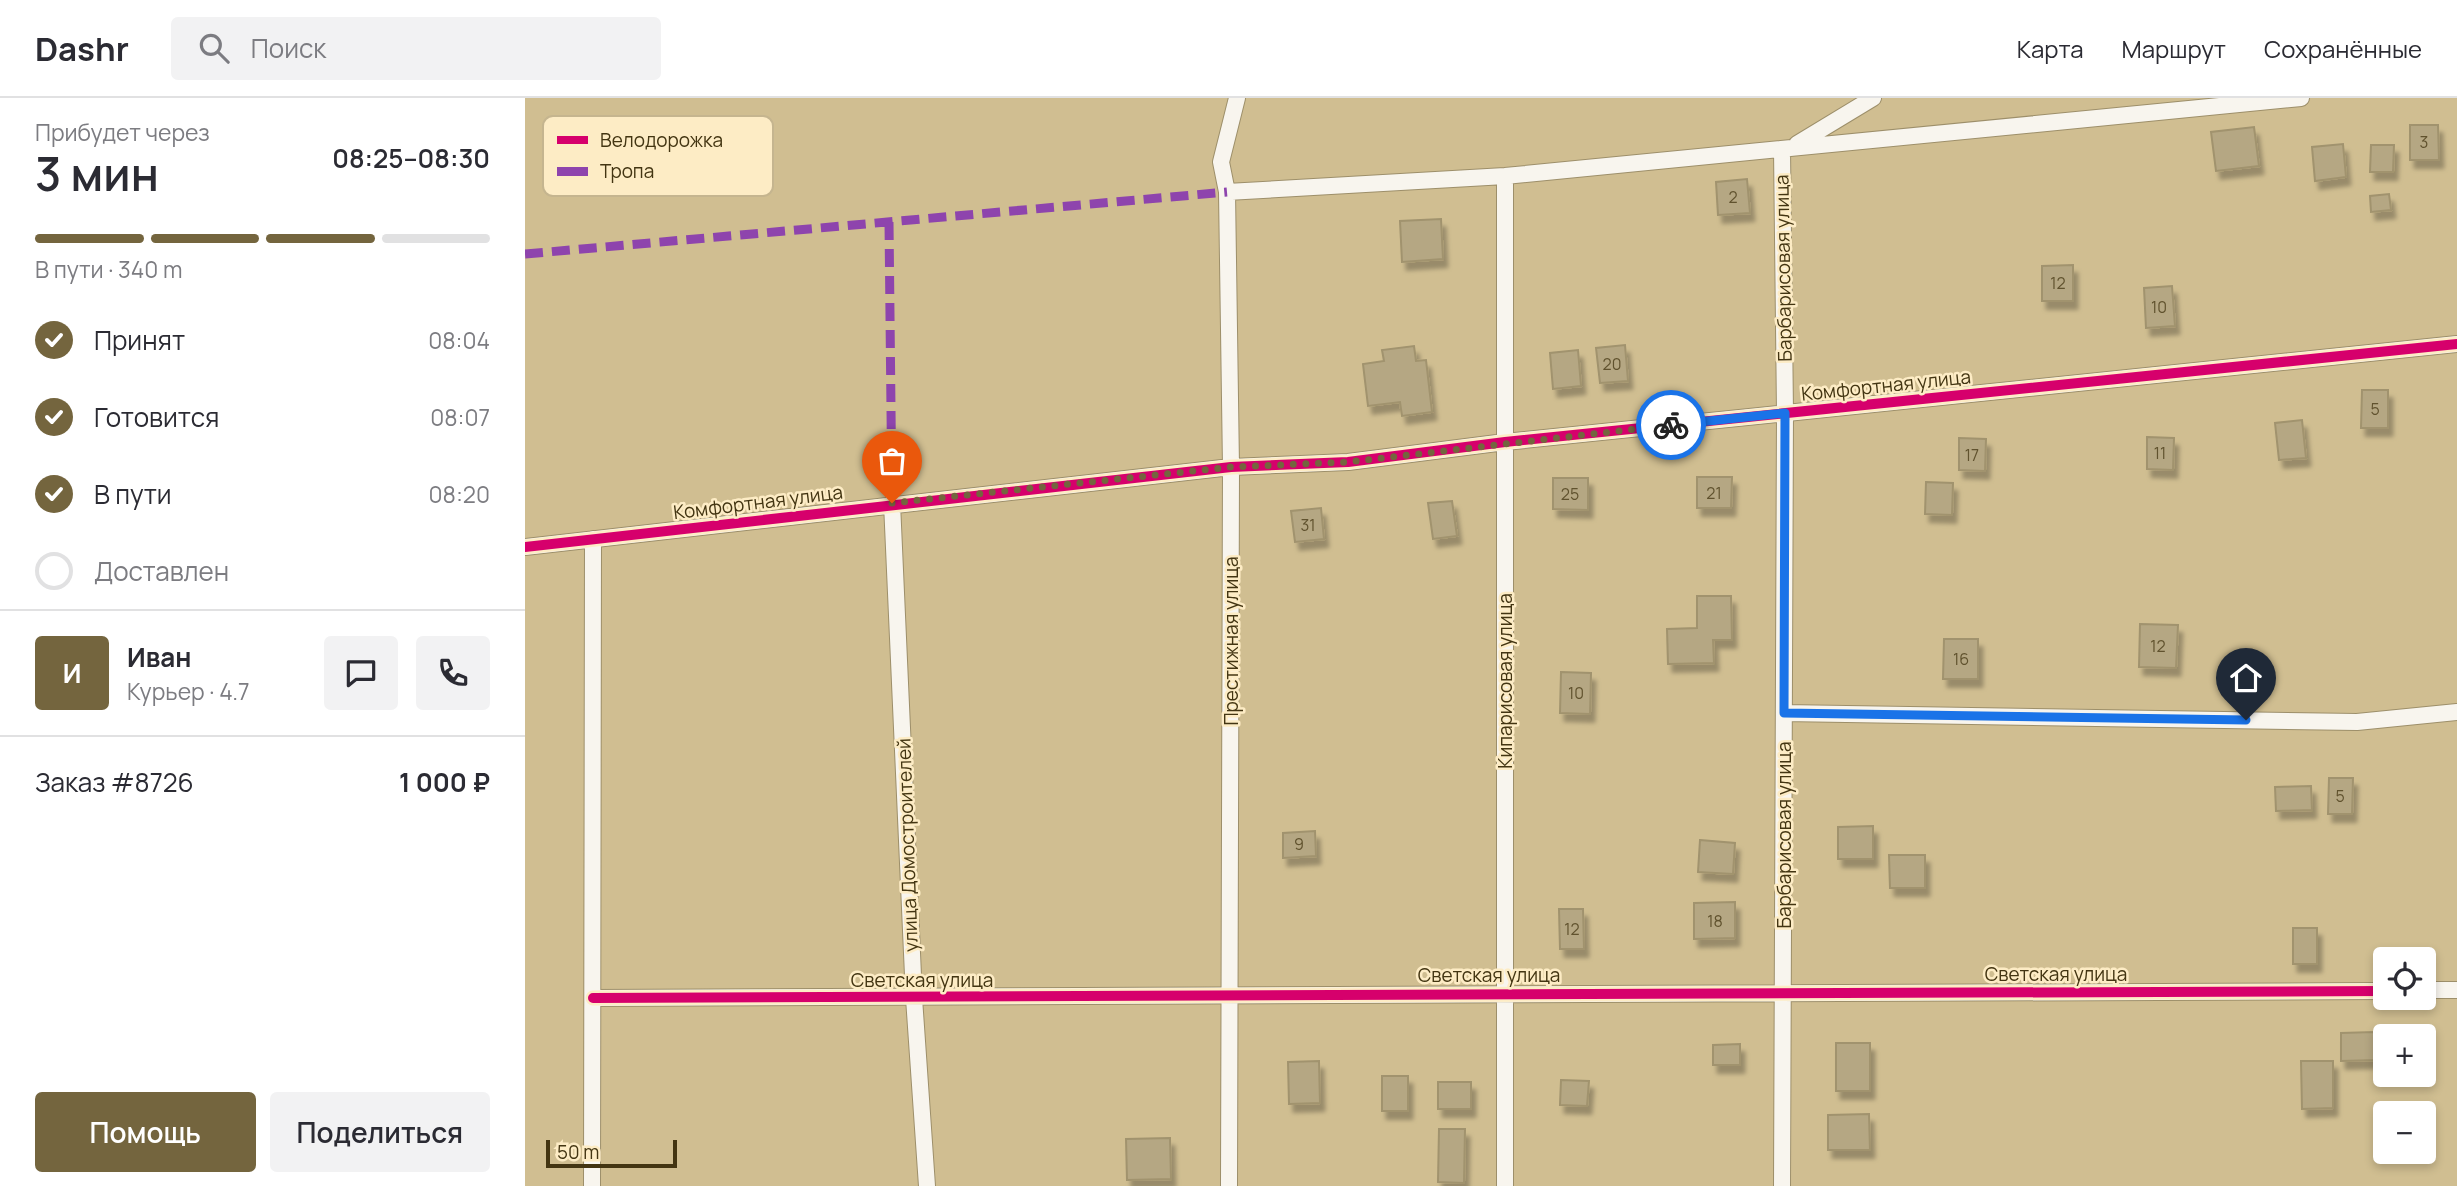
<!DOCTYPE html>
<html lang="ru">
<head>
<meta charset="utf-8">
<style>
  :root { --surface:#fff; --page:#f2f2f3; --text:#2b2b33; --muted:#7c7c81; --line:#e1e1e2; --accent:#74653e }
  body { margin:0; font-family:Manrope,sans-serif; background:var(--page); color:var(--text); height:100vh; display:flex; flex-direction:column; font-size:26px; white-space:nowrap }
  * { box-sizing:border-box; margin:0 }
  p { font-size:23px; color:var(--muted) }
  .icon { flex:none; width:38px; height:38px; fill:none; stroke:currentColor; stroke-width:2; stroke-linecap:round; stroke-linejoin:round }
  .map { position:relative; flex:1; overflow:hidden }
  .sheet { display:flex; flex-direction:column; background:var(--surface); width:525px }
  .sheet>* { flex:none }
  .fabs { position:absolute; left:1848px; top:849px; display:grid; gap:14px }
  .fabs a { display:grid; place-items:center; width:63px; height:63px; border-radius:7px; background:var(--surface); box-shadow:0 4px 10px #0003; font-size:35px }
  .scale { position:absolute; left:21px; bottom:18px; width:131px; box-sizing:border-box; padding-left:7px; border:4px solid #433512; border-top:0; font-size:19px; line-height:24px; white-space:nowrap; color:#433512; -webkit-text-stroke:5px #fdecc5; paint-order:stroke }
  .pin { position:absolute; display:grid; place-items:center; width:60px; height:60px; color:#fff; margin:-72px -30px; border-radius:50% 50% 50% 0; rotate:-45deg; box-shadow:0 0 7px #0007 }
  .pin .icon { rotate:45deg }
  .courier { position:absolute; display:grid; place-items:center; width:70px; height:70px; margin:-35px; border:5px solid #1a73e8; border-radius:50%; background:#fff; color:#222; box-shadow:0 2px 9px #0007 }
  .head em { font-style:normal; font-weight:600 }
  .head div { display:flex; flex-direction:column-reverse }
  .head { display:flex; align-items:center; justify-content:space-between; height:119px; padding:0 35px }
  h1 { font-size:46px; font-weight:600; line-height:52px }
  .bar { display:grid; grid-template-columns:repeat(4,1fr); gap:10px 7px; align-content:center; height:84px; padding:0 35px }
  .bar i { height:9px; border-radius:5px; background:var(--line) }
  .bar .on { background:var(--accent) }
  .bar p { grid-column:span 4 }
  .line { display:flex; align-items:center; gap:18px; padding:0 35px; border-top:2px solid var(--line) }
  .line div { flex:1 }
  .round { display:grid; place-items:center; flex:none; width:74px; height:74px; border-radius:7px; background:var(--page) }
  ol { padding:0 35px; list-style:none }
  li { display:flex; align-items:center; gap:21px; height:77px }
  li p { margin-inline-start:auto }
  li .icon { padding:7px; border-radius:50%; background:var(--accent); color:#fff; stroke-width:4 }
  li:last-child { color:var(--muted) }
  li i { width:38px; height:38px; border:4px solid var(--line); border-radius:50% }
  .cta { display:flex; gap:14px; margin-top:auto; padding:14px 35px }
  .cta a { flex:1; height:80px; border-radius:7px; background:var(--accent); color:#fff; font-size:28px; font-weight:600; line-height:80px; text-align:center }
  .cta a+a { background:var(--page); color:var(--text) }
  header { display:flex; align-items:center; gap:42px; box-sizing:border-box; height:98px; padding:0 35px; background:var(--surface); border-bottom:2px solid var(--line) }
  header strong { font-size:33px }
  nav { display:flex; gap:38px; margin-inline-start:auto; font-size:24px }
  .search { width:490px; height:63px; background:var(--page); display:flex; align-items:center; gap:18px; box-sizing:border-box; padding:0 24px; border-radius:7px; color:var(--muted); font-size:26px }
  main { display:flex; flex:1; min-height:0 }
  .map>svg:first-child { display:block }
</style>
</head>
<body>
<header>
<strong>Dashr</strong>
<div class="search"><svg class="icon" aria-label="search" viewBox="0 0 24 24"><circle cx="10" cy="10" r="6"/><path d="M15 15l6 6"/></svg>Поиск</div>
<nav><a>Карта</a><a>Маршрут</a><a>Сохранённые</a></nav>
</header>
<main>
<section class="sheet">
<div class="head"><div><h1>3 мин</h1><p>Прибудет через</p></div><em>08:25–08:30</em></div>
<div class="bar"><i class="on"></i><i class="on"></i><i class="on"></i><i></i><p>В пути · 340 m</p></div>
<ol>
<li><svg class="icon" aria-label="check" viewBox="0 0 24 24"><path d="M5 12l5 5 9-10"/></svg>Принят<p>08:04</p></li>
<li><svg class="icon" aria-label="check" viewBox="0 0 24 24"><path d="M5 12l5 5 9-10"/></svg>Готовится<p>08:07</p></li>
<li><svg class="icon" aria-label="check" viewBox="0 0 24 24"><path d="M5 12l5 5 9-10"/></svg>В пути<p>08:20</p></li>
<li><i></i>Доставлен</li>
</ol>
<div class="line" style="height:126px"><b class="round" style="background:var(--accent);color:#fff">И</b><div><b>Иван</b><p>Курьер · 4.7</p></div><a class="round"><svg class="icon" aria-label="chat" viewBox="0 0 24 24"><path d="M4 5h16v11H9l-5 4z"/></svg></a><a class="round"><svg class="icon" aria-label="phone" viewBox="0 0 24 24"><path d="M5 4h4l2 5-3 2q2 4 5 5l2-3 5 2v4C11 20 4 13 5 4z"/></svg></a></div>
<div class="line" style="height:91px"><div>Заказ #8726</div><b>1 000 ₽</b></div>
<div class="cta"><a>Помощь</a><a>Поделиться</a></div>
</section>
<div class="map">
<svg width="1932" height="1088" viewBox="0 0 1932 1088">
  <defs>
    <filter id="shadow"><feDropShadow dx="4.5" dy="8" stdDeviation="2" flood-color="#0004"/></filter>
  </defs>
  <rect width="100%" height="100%" fill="#d0be91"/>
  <path fill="#b5a783" stroke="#a1936e" stroke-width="2" filter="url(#shadow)" d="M1885,27H1913L1914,62H1885Z
    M1729,29L1734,68L1691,73L1686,34Z
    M1818,46L1821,79L1790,83L1787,49Z
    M1846,47H1869L1868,74H1845Z
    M1222,81L1225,115L1193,117L1191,84Z
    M1864,96L1866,112L1846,114L1845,98Z
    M916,121L918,161L877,164L875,123Z
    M1548,167V203H1517V168Z
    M1647,188L1650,228L1621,230L1619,190Z
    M1100,247L1103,283L1075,285L1071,250Z
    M889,248L891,263L901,262L907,314L877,318L875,304L843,308L838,266L859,263L857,252Z
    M1053,252L1056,288L1028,291L1025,255Z
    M1837,292H1863V330H1836Z
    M1777,322L1781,360L1754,362L1750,325Z
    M1622,339L1649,340L1648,372L1622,371Z
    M1434,340L1461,341L1460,373L1434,372Z
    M1172,379H1207L1206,410H1172Z
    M1028,380H1063V412L1028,411Z
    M1401,384L1428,385L1427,417L1400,416Z
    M927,403L932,438L908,441L903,405Z
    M796,410L799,441L770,444L766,413Z
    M1172,498H1206L1207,542H1188L1189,565L1143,566L1142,531L1172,530Z
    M1615,526L1653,527L1651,570L1614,569Z
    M1419,541H1453V581H1418Z
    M1036,574L1066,575L1065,616L1035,615Z
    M1804,680H1828L1827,716H1803Z
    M1786,688L1787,712L1751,713L1750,689Z
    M1348,728V761H1313V729Z
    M790,733L791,758L758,760V735Z
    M1175,742L1210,745L1208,776L1173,774Z
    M1364,757H1400V790H1365Z
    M1210,804V840L1169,841V805Z
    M1034,811H1058L1059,851H1035Z
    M1768,830H1792V866H1768Z
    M1849,934L1850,962L1816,963V935Z
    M1311,945H1345V993H1311Z
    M1215,946V967H1188V947Z
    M794,963L795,1005L764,1006L763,964Z
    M1776,963H1808V1010L1777,1011Z
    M857,978H883V1013H857Z
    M1036,982L1064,983L1062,1008L1035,1007Z
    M913,984H946V1011H913Z
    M1344,1016L1345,1052H1303V1017Z
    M914,1031H940L939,1085L913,1084Z
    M645,1040L646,1081L602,1082L601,1041Z"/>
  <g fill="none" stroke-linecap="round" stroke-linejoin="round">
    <g stroke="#9d8f6a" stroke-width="18">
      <path id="street" d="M1272,46L1348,0
        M1257,51L1260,315L1257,1088
        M980,78V1088
        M702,94L980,78L1776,0
        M367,405L389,900L402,1088
        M0,449L706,369L823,364L980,344L1932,246
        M1259,615L1832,624L1932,614
        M1899,892H1932
        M68,900L1860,893
        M67,1088L68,441
        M704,1088L706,369L702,94L696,64L712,0"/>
    </g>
    <use href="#street" stroke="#f8f5ee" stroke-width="16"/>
    <path stroke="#8e44ad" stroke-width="9" stroke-dasharray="18 9" stroke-linecap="butt" d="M364,124L367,405
      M0,156L702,94"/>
    <g stroke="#fdecc5" stroke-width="15">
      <path id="cycleway" d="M0,449L706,369L823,364L980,344L1932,246
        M68,900L1860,893"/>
    </g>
    <use href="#cycleway" stroke="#d6006c" stroke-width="10"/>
  </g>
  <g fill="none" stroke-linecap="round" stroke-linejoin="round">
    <path stroke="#74653e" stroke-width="7" stroke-dasharray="0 12.6" d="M367,405L706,369L823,364L1146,327"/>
    <path stroke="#1a73e8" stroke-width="9" d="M1146,327L1260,315L1259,615L1721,622"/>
  </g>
  <g text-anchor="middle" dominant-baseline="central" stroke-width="5" stroke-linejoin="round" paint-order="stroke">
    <g font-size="16" fill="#60522e">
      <text x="1899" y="44">3</text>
      <text x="1208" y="99">2</text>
      <text x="1533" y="185">12</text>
      <text x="1634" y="209">10</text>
      <text x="1087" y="266">20</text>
      <text x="1850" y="311">5</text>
      <text x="1635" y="355">11</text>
      <text x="1447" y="357">17</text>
      <text x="1189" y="395">21</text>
      <text x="1045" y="396">25</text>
      <text x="783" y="427">31</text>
      <text x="1633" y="548">12</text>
      <text x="1436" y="561">16</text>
      <text x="1051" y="595">10</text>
      <text x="1815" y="698">5</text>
      <text x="774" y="746">9</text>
      <text x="1190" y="823">18</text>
      <text x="1047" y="831">12</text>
    </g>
    <g font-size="19" fill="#433512" stroke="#fdecc5">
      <text transform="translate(1258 170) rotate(-91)">Барбарисовая улица</text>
      <text transform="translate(1361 287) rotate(-6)">Комфортная улица</text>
      <text transform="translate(233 404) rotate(-7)">Комфортная улица</text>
      <text transform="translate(706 543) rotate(-90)">Престижная улица</text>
      <text transform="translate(980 583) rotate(-90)">Кипарисовая улица</text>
      <text transform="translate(1259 737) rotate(-90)">Барбарисовая улица</text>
      <text transform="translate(382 747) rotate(-92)">улица Домостроителей</text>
      <text x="1531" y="876">Светская улица</text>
      <text x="964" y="877">Светская улица</text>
      <text x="397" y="882">Светская улица</text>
    </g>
  </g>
  <rect x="18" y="18" width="230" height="80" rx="10" fill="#fdecc5" stroke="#c5b58f" stroke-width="2"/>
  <rect x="32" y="38" width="31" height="8" fill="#d6006c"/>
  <rect x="32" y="69" width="31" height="9" fill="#8e44ad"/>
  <g font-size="19" fill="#433512">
    <text x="75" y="49">Велодорожка</text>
    <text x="75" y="80">Тропа</text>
  </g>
</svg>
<div class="fabs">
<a><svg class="icon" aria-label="locate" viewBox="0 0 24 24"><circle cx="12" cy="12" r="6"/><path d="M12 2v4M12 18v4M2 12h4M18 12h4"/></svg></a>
<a>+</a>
<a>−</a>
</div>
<div class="scale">50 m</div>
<div class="pin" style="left:367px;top:405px;background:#ea580c"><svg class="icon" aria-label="bag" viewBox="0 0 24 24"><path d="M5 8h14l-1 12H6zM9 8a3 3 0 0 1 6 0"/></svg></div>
<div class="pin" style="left:1721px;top:622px;background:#1f2937"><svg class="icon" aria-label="home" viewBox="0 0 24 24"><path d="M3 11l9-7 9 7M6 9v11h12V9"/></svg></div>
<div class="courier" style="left:1146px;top:327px"><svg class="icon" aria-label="bike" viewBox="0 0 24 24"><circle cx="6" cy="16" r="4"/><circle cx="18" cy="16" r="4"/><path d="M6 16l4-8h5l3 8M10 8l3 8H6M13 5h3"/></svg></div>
</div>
</main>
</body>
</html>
